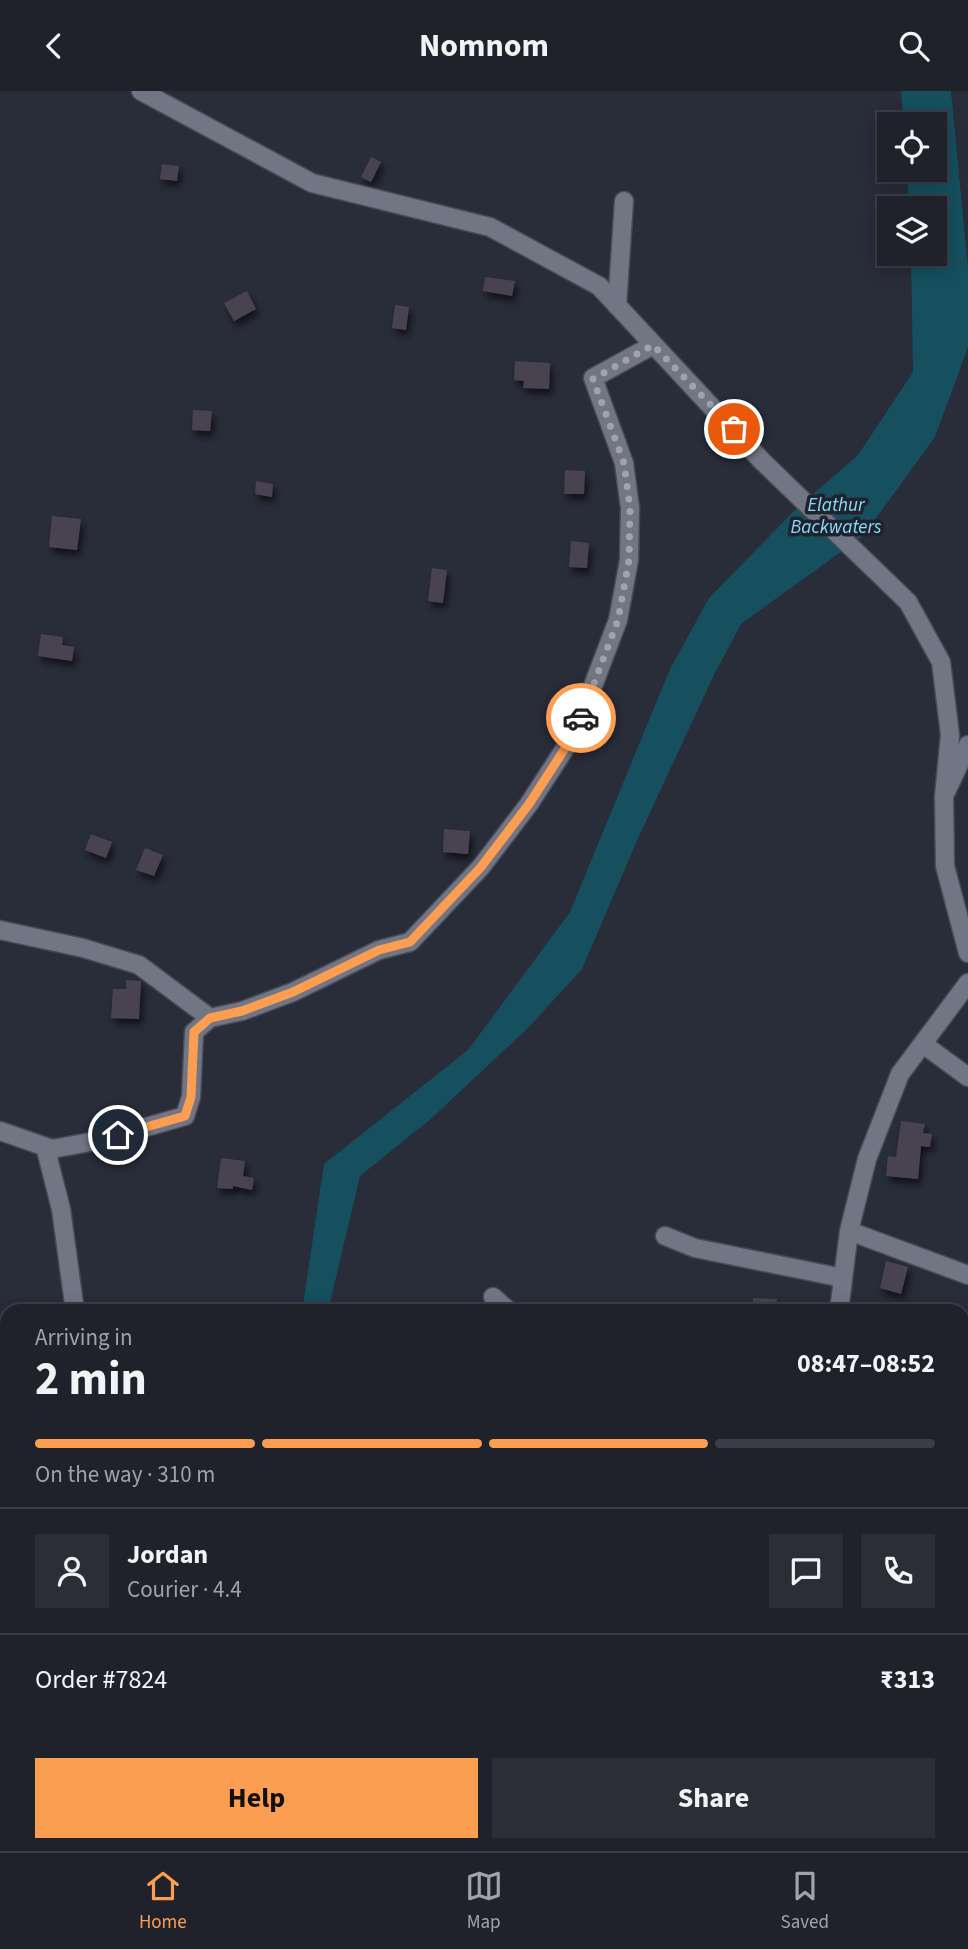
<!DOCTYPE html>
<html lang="en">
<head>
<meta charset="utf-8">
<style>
  :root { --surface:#1f212b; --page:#2c2e37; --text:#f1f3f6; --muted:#a1a3a9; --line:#3c3e47; --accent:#fc9e52 }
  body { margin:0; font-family:"Source Sans 3",sans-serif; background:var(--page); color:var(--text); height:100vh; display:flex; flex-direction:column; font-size:26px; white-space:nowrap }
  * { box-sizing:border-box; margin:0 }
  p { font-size:23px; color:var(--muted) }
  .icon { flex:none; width:38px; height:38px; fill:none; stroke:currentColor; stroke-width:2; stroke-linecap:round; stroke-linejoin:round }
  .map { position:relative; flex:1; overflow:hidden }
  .side { position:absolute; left:0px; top:1213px; width:970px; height:548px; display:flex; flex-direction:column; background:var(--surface); border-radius:21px 21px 0 0; box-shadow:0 4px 18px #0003,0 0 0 2px var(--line) }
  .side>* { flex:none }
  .fabs { position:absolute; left:877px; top:21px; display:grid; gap:14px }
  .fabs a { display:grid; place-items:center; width:70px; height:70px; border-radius:0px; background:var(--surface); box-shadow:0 4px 18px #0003,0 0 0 2px var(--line); font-size:35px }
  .pin { position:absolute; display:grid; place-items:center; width:60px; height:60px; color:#fff; margin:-30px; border:4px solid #fff; border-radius:50%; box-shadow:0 2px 7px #0007 }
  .courier { position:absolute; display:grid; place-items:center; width:70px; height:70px; margin:-35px; border:5px solid #fc9e52; border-radius:50%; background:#fff; color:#222; box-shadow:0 2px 9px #0007 }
  .overview em { font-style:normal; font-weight:700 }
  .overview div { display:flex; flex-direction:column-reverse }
  .overview { display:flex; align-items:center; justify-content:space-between; height:119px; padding:0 35px }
  h1 { font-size:46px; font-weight:700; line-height:52px }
  .bar { display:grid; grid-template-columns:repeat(4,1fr); gap:10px 7px; align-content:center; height:84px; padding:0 35px }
  .bar i { height:9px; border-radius:5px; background:var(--line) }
  .bar .active { background:var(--accent) }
  .bar p { grid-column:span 4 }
  .line { display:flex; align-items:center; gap:18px; padding:0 35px; border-top:2px solid var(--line) }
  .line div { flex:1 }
  .round { display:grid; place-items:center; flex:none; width:74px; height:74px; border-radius:0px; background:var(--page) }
  .primary-button { display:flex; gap:14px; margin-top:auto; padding:14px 35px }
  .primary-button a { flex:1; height:80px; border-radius:0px; background:var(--accent); color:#111; font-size:28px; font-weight:700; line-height:80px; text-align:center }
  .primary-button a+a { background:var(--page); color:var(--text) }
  header { display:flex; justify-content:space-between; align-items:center; height:91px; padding:0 35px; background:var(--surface); font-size:32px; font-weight:700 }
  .dock { display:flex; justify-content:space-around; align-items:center; height:98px; border-top:2px solid var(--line); background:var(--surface); font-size:19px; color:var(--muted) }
  .dock a { display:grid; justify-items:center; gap:4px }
  .dock .active { color:var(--accent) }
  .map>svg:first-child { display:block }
</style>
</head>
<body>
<header><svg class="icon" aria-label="back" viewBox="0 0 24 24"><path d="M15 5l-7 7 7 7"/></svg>Nomnom<svg class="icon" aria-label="search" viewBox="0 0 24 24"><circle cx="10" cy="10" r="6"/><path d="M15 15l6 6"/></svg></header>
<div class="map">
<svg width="968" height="1760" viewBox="0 0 968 1760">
  <defs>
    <filter id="shadow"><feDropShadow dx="3" dy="5.5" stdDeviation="3.5" flood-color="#0009"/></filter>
  </defs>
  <rect width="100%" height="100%" fill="#292c39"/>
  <path fill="#164f5e" d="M901,0H951L968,177V256L935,346L863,445L741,533L713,586L636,752L582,878L528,937L433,1026L360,1085L328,1220H302L324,1073L468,959L570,821L670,578L709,507L797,417L858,364L913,281L911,163H934V117H909L907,79H934V33H904Z"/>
  <path fill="#494351" filter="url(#shadow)" d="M371,66L381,71L371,91L361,86Z
    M162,73L179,75L177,90L160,88Z
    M485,186L515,190L512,205L483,200Z
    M247,200L256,218L234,230L224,212Z
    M395,214L409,216L406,239L392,237Z
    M515,270L550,272L549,298L523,297L524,290L514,289Z
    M193,319L212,320L210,340L192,339Z
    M565,379L585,380L584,403H564Z
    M256,390L273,393L272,406L255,403Z
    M52,425L81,428L77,459L49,456Z
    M571,450L589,452L587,477L569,476Z
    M432,477L447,479L443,512L428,510Z
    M41,543L63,546L62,554L74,556L72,570L38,565Z
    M444,738L470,740L468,763L443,761Z
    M91,743L112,751L106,767L85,759Z
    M145,757L163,764L154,785L136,779Z
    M126,889L141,890L139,928L111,927L113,898H126Z
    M901,1030L925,1033L923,1042L932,1043L930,1056L921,1055L918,1088L886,1085L888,1065L896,1066Z
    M221,1067L245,1070L243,1085L254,1087L252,1099L233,1095V1098L217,1097Z
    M886,1170L908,1176L901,1203L880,1197Z
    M753,1207L777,1208L776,1220H752Z"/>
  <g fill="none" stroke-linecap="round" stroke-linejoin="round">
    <g stroke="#484a55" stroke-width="21">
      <path id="minor" d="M141,0L312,92L490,136L599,195L762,370L908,511L941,571L950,644L944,705
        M617,215L624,110
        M968,654L944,705L945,775L968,862
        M0,839L83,857L139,874L210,927
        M923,953L968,986
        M0,1040L52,1058L101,1049L185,1025L191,1006L194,941L210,927L242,920L293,901L379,859L410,851L481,776L529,713L575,642L618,529L629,469L630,417L624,372L593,287L653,254
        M52,1058L47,1063L61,1118L75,1220
        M849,1140L968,1184
        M665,1145L695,1157L843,1187
        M493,1206L509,1220
        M839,1220L849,1140L867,1068L900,983L968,892
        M962,1398H968
        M0,1550L7,1547
        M962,1554L968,1558
        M962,1714L968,1717
        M574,1760L576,1754"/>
    </g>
    <use href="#minor" stroke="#727584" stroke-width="18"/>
  </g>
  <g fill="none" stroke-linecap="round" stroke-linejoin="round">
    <path stroke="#a0a2ac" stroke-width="7" stroke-dasharray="0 12.6" d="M581,627L618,529L629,469L630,417L624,372L593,288L653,254L734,338"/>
    <path stroke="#fc9e52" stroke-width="9" d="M118,1044L185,1025L191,1006L194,941L210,927L242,920L293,901L379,859L410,851L481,776L529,713L575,642L581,627"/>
  </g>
  <g text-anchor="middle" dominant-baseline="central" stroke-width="7" stroke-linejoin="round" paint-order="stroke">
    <g font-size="19" font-style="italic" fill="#87dff9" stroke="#20222f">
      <text x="836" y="414">Elathur<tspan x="836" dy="22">Backwaters</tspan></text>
    </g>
  </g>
</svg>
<div class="fabs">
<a><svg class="icon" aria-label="locate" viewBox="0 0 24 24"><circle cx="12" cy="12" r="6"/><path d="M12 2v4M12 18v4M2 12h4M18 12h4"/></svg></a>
<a><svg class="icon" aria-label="layers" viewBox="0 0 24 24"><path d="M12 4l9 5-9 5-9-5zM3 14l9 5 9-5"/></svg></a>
</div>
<div class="pin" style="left:734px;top:338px;background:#ea580c"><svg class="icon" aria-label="bag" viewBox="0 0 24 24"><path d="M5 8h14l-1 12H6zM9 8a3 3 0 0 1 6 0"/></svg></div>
<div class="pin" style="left:118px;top:1044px;background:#1f2937"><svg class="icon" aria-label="home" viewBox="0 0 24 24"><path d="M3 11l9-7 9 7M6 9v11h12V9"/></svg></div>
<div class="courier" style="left:581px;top:627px"><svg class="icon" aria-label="car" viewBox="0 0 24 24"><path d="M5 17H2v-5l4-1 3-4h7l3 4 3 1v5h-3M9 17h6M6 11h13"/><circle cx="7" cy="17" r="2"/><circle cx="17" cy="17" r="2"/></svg></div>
<section class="side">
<div class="overview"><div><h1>2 min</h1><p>Arriving in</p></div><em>08:47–08:52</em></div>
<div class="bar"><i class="active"></i><i class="active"></i><i class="active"></i><i></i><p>On the way · 310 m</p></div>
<div class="line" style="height:126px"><a class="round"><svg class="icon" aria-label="person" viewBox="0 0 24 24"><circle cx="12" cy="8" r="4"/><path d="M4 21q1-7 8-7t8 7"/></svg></a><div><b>Jordan</b><p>Courier · 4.4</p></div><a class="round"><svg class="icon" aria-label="chat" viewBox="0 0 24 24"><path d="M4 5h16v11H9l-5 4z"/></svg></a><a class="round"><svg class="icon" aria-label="phone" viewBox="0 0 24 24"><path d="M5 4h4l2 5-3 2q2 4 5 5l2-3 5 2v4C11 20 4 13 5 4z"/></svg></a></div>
<div class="line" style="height:91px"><div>Order #7824</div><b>₹313</b></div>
<div class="primary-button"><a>Help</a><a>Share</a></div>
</section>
</div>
<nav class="dock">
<a class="active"><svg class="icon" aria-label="home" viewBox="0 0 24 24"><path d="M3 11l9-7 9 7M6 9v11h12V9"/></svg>Home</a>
<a><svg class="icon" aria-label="map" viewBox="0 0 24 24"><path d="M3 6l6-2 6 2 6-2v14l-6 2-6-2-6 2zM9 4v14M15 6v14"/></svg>Map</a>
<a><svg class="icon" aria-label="saved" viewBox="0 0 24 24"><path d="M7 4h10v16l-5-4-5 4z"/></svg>Saved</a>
</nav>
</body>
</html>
